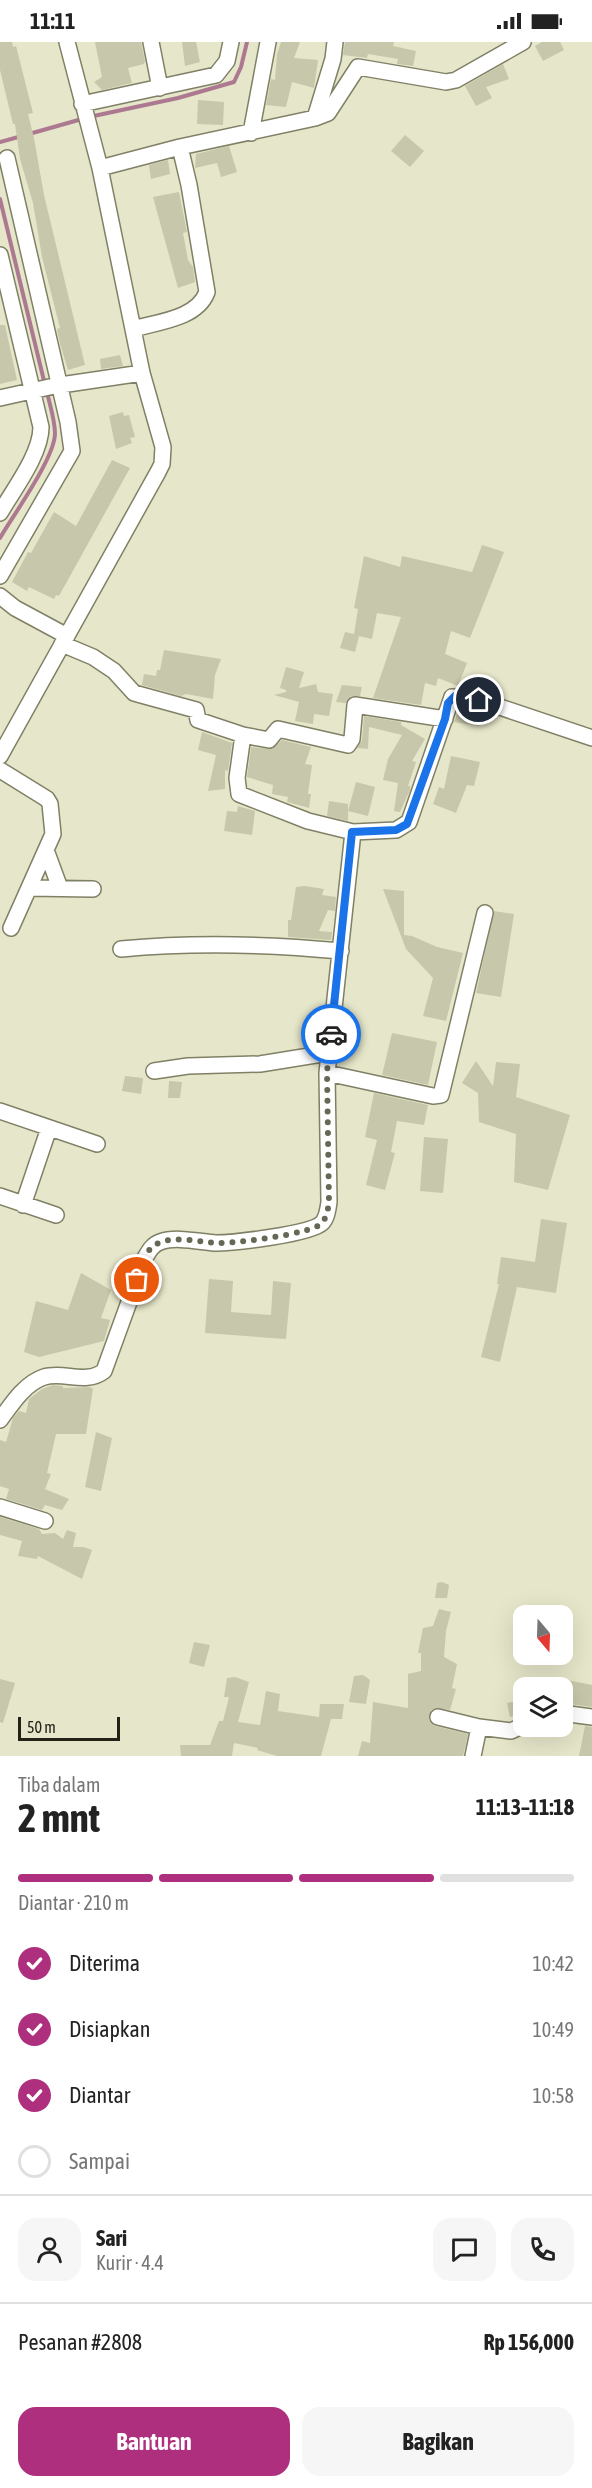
<!DOCTYPE html>
<html lang="id">
<head>
<meta charset="utf-8">
<style>
  :root { --surface:#fff; --page:#f6f6f6; --text:#222; --muted:#767676; --line:#e0e0e0; --accent:#ae2f7e }
  body { margin:0; font-family:"Asap Condensed",sans-serif; background:var(--page); color:var(--text); height:100vh; display:flex; flex-direction:column; font-size:22px; white-space:nowrap }
  * { box-sizing:border-box; margin:0 }
  p { font-size:20px; color:var(--muted) }
  .icon { flex:none; width:33px; height:33px; fill:none; stroke:currentColor; stroke-width:2; stroke-linecap:round; stroke-linejoin:round }
  .map { position:relative; height:1714px; overflow:hidden }
  .drawer { display:flex; flex-direction:column; background:var(--surface); flex:1 }
  .drawer>* { flex:none }
  .needle { width:39px; rotate:161deg }
  .buttons { position:absolute; left:513px; top:1563px; display:grid; gap:12px }
  .buttons a { display:grid; place-items:center; width:60px; height:60px; border-radius:12px; background:var(--surface); box-shadow:0 6px 24px #0002; font-size:30px }
  .scale { position:absolute; left:18px; bottom:15px; width:102px; box-sizing:border-box; padding-left:6px; border:3px solid #222217; border-top:0; font-size:16px; line-height:21px; white-space:nowrap; color:#222217; -webkit-text-stroke:4px #e6e6ca; paint-order:stroke }
  .pin { position:absolute; display:grid; place-items:center; width:51px; height:51px; color:#fff; margin:-26px; border:3px solid #fff; border-radius:50%; box-shadow:0 2px 6px #0007 }
  .courier { position:absolute; display:grid; place-items:center; width:60px; height:60px; margin:-30px; border:4px solid #1a73e8; border-radius:50%; background:#fff; color:#222; box-shadow:0 2px 8px #0007 }
  .overview em { font-style:normal; font-weight:700 }
  .overview div { display:flex; flex-direction:column-reverse }
  .overview { display:flex; align-items:center; justify-content:space-between; height:102px; padding:0 18px }
  h1 { font-size:39px; font-weight:700; line-height:45px }
  .bar { display:grid; grid-template-columns:repeat(4,1fr); gap:9px 6px; align-content:center; height:72px; padding:0 18px }
  .bar i { height:8px; border-radius:4px; background:var(--line) }
  .bar .current { background:var(--accent) }
  .bar p { grid-column:span 4 }
  .line { display:flex; align-items:center; gap:15px; padding:0 18px; border-top:2px solid var(--line) }
  .line div { flex:1 }
  .round { display:grid; place-items:center; flex:none; width:63px; height:63px; border-radius:18px; background:var(--page) }
  ol { padding:0 18px; list-style:none }
  li { display:flex; align-items:center; gap:18px; height:66px }
  li p { margin-inline-start:auto }
  li .icon { padding:6px; border-radius:50%; background:var(--accent); color:#fff; stroke-width:4 }
  li:last-child { color:var(--muted) }
  li i { width:33px; height:33px; border:3px solid var(--line); border-radius:50% }
  .primary-button { display:flex; gap:12px; margin-top:auto; padding:12px 18px }
  .primary-button a { flex:1; height:69px; border-radius:18px; background:var(--accent); color:#fff; font-size:24px; font-weight:700; line-height:69px; text-align:center }
  .primary-button a+a { background:var(--page); color:var(--text) }
  .status { display:flex; justify-content:space-between; align-items:center; height:42px; padding:0 30px; background:var(--surface); direction:ltr }
  .status svg { height:16px; fill:currentColor }
  .map>svg:first-child { display:block }
</style>
</head>
<body>
<div class="status"><b>11:11</b><svg viewBox="0 0 49 12"><path d="M0 12V9h3v3zM5 12V6h3v6zM10 12V3h3v9zM15 12V0h3v12zM26 1h20v11H26zM47 4h2v5h-2z"/></svg></div>
<div class="map">
<svg width="592" height="1714" viewBox="0 0 592 1714">
  <rect width="100%" height="100%" fill="#e6e6ca"/>
  <g fill="none" stroke-linecap="round" stroke-linejoin="round">
    <path stroke="#ac7990" stroke-width="4" d="M89,75L178,56L234,40L241,25L247,0
      M29,92L82,77
      M0,100L22,94
      M0,157L45,343
      M0,496C14,472 54,417 55,392C55,378 50,364 47,350"/>
  </g>
  <path fill="#c7c7ab" d="M0,0H12L13,5L16,4L33,71L28,72L34,96L44,153L85,323L68,328L60,302L57,287L60,286L42,215L33,161L20,117L15,82H13L0,28Z
    M95,0H141L145,19L144,22L128,26L132,41L102,48L94,40L102,35Z
    M182,0H196L200,20L185,24Z
    M281,0H300L294,16L318,18L314,46L292,40L286,65L266,63L271,37L275,38L277,12Z
    M345,0H394L393,4L416,9L413,24L397,22L398,17L368,12L367,16L343,13Z
    M542,0H560L564,8L543,19L535,4Z
    M503,22L509,37L486,45L492,56L476,64L465,44Z
    M198,58L224,60L223,83L197,82Z
    M405,93L424,109L410,125L391,109Z
    M229,104L237,130L221,135L217,121L195,126L196,112Z
    M168,118L170,132L151,137L149,123Z
    M179,150L187,190L183,191L188,218L193,225L195,240L178,246L153,155Z
    M0,283H5L17,338L0,342Z
    M120,313L123,324L101,327L100,317Z
    M123,370L124,374L129,373L135,395L130,396L132,401L116,407L109,374Z
    M112,418L130,426L59,554L56,553L54,557L29,545L27,549L12,540L28,510L31,511L54,470L76,484Z
    M482,503L504,510L470,596L451,589L445,612L467,621L458,644L438,636L436,644L425,641L421,663L373,656L401,575L377,571L372,597L359,594L355,610L340,606L345,590L354,592L358,567L354,566L364,514L400,525L402,514L472,530Z
    M164,608L221,617L215,633L213,657L186,652L181,654L142,643L144,632L156,634L157,628H160Z
    M286,625L304,630L299,646L316,642L318,650L333,652L329,674L314,672L313,682L295,679L299,660L274,653L286,650V648L280,646Z
    M342,643L362,645L360,654H351L346,661L336,660Z
    M459,666L477,668L484,673L479,684L454,680Z
    M364,674L401,680V683L425,697L412,719L416,720L408,744H410V748L400,770L394,769L398,741L383,738L388,717L402,693L369,685L368,707L357,706L362,698Z
    M202,690L232,701L228,729L225,728V747L208,749L216,713L198,708Z
    M282,698L311,705L305,722L312,723L308,752H311L309,766L287,760L288,755L272,752L273,743L247,735L251,705L272,707Z
    M451,714L480,720L474,744L467,743L456,771L433,762L439,745L444,747Z
    M356,740L375,745L368,774L348,769Z
    M329,759L348,762V779L327,774Z
    M238,764L255,769L252,793L224,789L227,769L237,770Z
    M305,844L324,847L322,853L336,855L335,869L328,868L319,889L332,890L331,898L288,895V878H291L296,845Z
    M383,847L404,849V893L412,894L437,905L463,911L446,979L423,974L433,936L406,907Z
    M494,869L514,872L501,955L476,951Z
    M392,991L437,1000L428,1043L382,1033Z
    M476,1019L493,1044L496,1020L520,1022L516,1055L570,1073L548,1148L514,1140L516,1092L479,1080L478,1051L462,1041Z
    M125,1034L143,1036L141,1052L122,1049Z
    M169,1039L182,1040L180,1056H168Z
    M374,1051L428,1063L424,1083L397,1079L391,1110L395,1111L385,1148L366,1143L377,1098L365,1095Z
    M424,1095L448,1097L443,1151L420,1149Z
    M541,1177L567,1181L556,1251L517,1245L500,1320L481,1315L499,1242H497L501,1215L535,1220Z
    M81,1231L111,1248L101,1276L110,1278L104,1299L39,1315L24,1310L36,1259L68,1268Z
    M209,1237L233,1239L231,1270L271,1273L273,1239L291,1241L286,1297L205,1291Z
    M53,1343L63,1344V1346L90,1345L93,1347L86,1392H56L47,1431L51,1432L45,1447L69,1457L62,1468L45,1463L42,1468L6,1457L9,1447L0,1444V1398L6,1400L13,1376L19,1369L26,1371L29,1357L42,1347Z
    M96,1390L112,1396L101,1449L85,1445Z
    M0,1475L39,1487L42,1492L55,1491L63,1497L67,1488L76,1491L73,1505H84L92,1508L82,1537L38,1514L37,1517L18,1514L22,1499L0,1493Z
    M442,1540L449,1543L447,1556H435L437,1541Z
    M439,1567L451,1570L446,1589L444,1615L457,1622L452,1646L456,1647L450,1668L435,1666L431,1669L429,1677L435,1684L468,1692L463,1714H358L362,1699L370,1701L373,1660L408,1666V1632L421,1629V1611H418L423,1586L433,1584Z
    M194,1600L210,1603L204,1625L189,1621Z
    M363,1633L370,1638L366,1662L349,1660L354,1634Z
    M235,1635L249,1640L238,1680L260,1683L266,1649L280,1652L278,1669L319,1675L320,1662H344L342,1677H331L321,1714H277L257,1708L258,1706L234,1701L232,1714H181L180,1703H210L219,1679H223L229,1655H224L227,1636Z
    M0,1637L15,1641L3,1681L0,1680Z
    M562,1637L592,1643V1665L562,1661Z
    M524,1658V1672L510,1675L507,1661Z
    M585,1684L592,1685V1714H579Z"/>
  <g fill="none" stroke-linecap="round" stroke-linejoin="round">
    <g stroke="#808066" stroke-width="18">
      <path id="minor" d="M151,0L160,46
        M82,62L216,33L227,19L231,0
        M315,76L333,17L335,0
        M251,91L268,0
        M100,126L180,105L315,76L328,71L358,25L446,40L456,38L523,0
        M0,213L41,385C41,412 14,447 0,471
        M133,287C157,280 197,277 207,250L189,143L180,105
        M0,356L54,344L142,331
        M0,534L72,409L68,380L7,116
        M0,554L15,566L67,594
        M62,602L93,615L114,629L134,651L196,668L198,678L243,693L269,698L278,687L348,703L352,697L355,663L445,677
        M243,693L237,736L239,752L308,779L353,790
        M0,714L158,430L162,422L163,405L142,331L100,126L67,0
        M0,728L47,757L50,762L53,792L11,886
        M46,808L60,846
        M29,846L93,847
        M121,907C195,900 267,902 341,909
        M154,1029L188,1024L260,1022L328,1011
        M327,1031L433,1054L441,1053L485,871
        M0,1069L97,1102
        M0,1154L56,1173
        M23,1163L49,1086
        M0,1378C11,1363 25,1341 44,1335C64,1329 86,1343 104,1329L145,1216C149,1209 152,1203 160,1200C176,1194 200,1200 216,1201C234,1201 311,1192 322,1181C327,1176 328,1167 329,1160L327,1031L353,790L396,788L409,780L452,655L479,658L592,696
        M0,1465L45,1479
        M562,1671L592,1675
        M438,1675L479,1685
        M473,1714L479,1685L511,1689L524,1683"/>
    </g>
    <use href="#minor" stroke="#fff" stroke-width="15"/>
  </g>
  <g fill="none" stroke-linecap="round" stroke-linejoin="round">
    <path stroke="#676756" stroke-width="6" stroke-dasharray="0 10.8" d="M137,1238C141,1228 144,1212 152,1205C169,1191 200,1201 219,1201C237,1201 312,1192 322,1181C327,1175 328,1167 329,1160L327,1030L331,992"/>
    <path stroke="#1a73e8" stroke-width="8" d="M331,992L352,790L396,788L407,782L445,677L448,661L455,654L479,658"/>
  </g>
</svg>
<div class="buttons">
<a><svg class="needle" viewBox="-14 -14 28 28"><path d="M0-13l5 13h-10z" fill="#e53935"/><path d="M0 13l5-13h-10z" fill="#767676"/></svg></a>
<a><svg class="icon" aria-label="layers" viewBox="0 0 24 24"><path d="M12 4l9 5-9 5-9-5zM3 14l9 5 9-5"/></svg></a>
</div>
<div class="scale">50 m</div>
<div class="pin" style="left:137px;top:1238px;background:#ea580c"><svg class="icon" aria-label="bag" viewBox="0 0 24 24"><path d="M5 8h14l-1 12H6zM9 8a3 3 0 0 1 6 0"/></svg></div>
<div class="pin" style="left:479px;top:658px;background:#1f2937"><svg class="icon" aria-label="home" viewBox="0 0 24 24"><path d="M3 11l9-7 9 7M6 9v11h12V9"/></svg></div>
<div class="courier" style="left:331px;top:992px"><svg class="icon" aria-label="car" viewBox="0 0 24 24"><path d="M5 17H2v-5l4-1 3-4h7l3 4 3 1v5h-3M9 17h6M6 11h13"/><circle cx="7" cy="17" r="2"/><circle cx="17" cy="17" r="2"/></svg></div>
</div>
<section class="drawer">
<div class="overview"><div><h1>2 mnt</h1><p>Tiba dalam</p></div><em>11:13–11:18</em></div>
<div class="bar"><i class="current"></i><i class="current"></i><i class="current"></i><i></i><p>Diantar · 210 m</p></div>
<ol>
<li><svg class="icon" aria-label="check" viewBox="0 0 24 24"><path d="M5 12l5 5 9-10"/></svg>Diterima<p>10:42</p></li>
<li><svg class="icon" aria-label="check" viewBox="0 0 24 24"><path d="M5 12l5 5 9-10"/></svg>Disiapkan<p>10:49</p></li>
<li><svg class="icon" aria-label="check" viewBox="0 0 24 24"><path d="M5 12l5 5 9-10"/></svg>Diantar<p>10:58</p></li>
<li><i></i>Sampai</li>
</ol>
<div class="line" style="height:108px"><a class="round"><svg class="icon" aria-label="person" viewBox="0 0 24 24"><circle cx="12" cy="8" r="4"/><path d="M4 21q1-7 8-7t8 7"/></svg></a><div><b>Sari</b><p>Kurir · 4.4</p></div><a class="round"><svg class="icon" aria-label="chat" viewBox="0 0 24 24"><path d="M4 5h16v11H9l-5 4z"/></svg></a><a class="round"><svg class="icon" aria-label="phone" viewBox="0 0 24 24"><path d="M5 4h4l2 5-3 2q2 4 5 5l2-3 5 2v4C11 20 4 13 5 4z"/></svg></a></div>
<div class="line" style="height:78px"><div>Pesanan #2808</div><b>Rp 156,000</b></div>
<div class="primary-button"><a>Bantuan</a><a>Bagikan</a></div>
</section>
</body>
</html>
